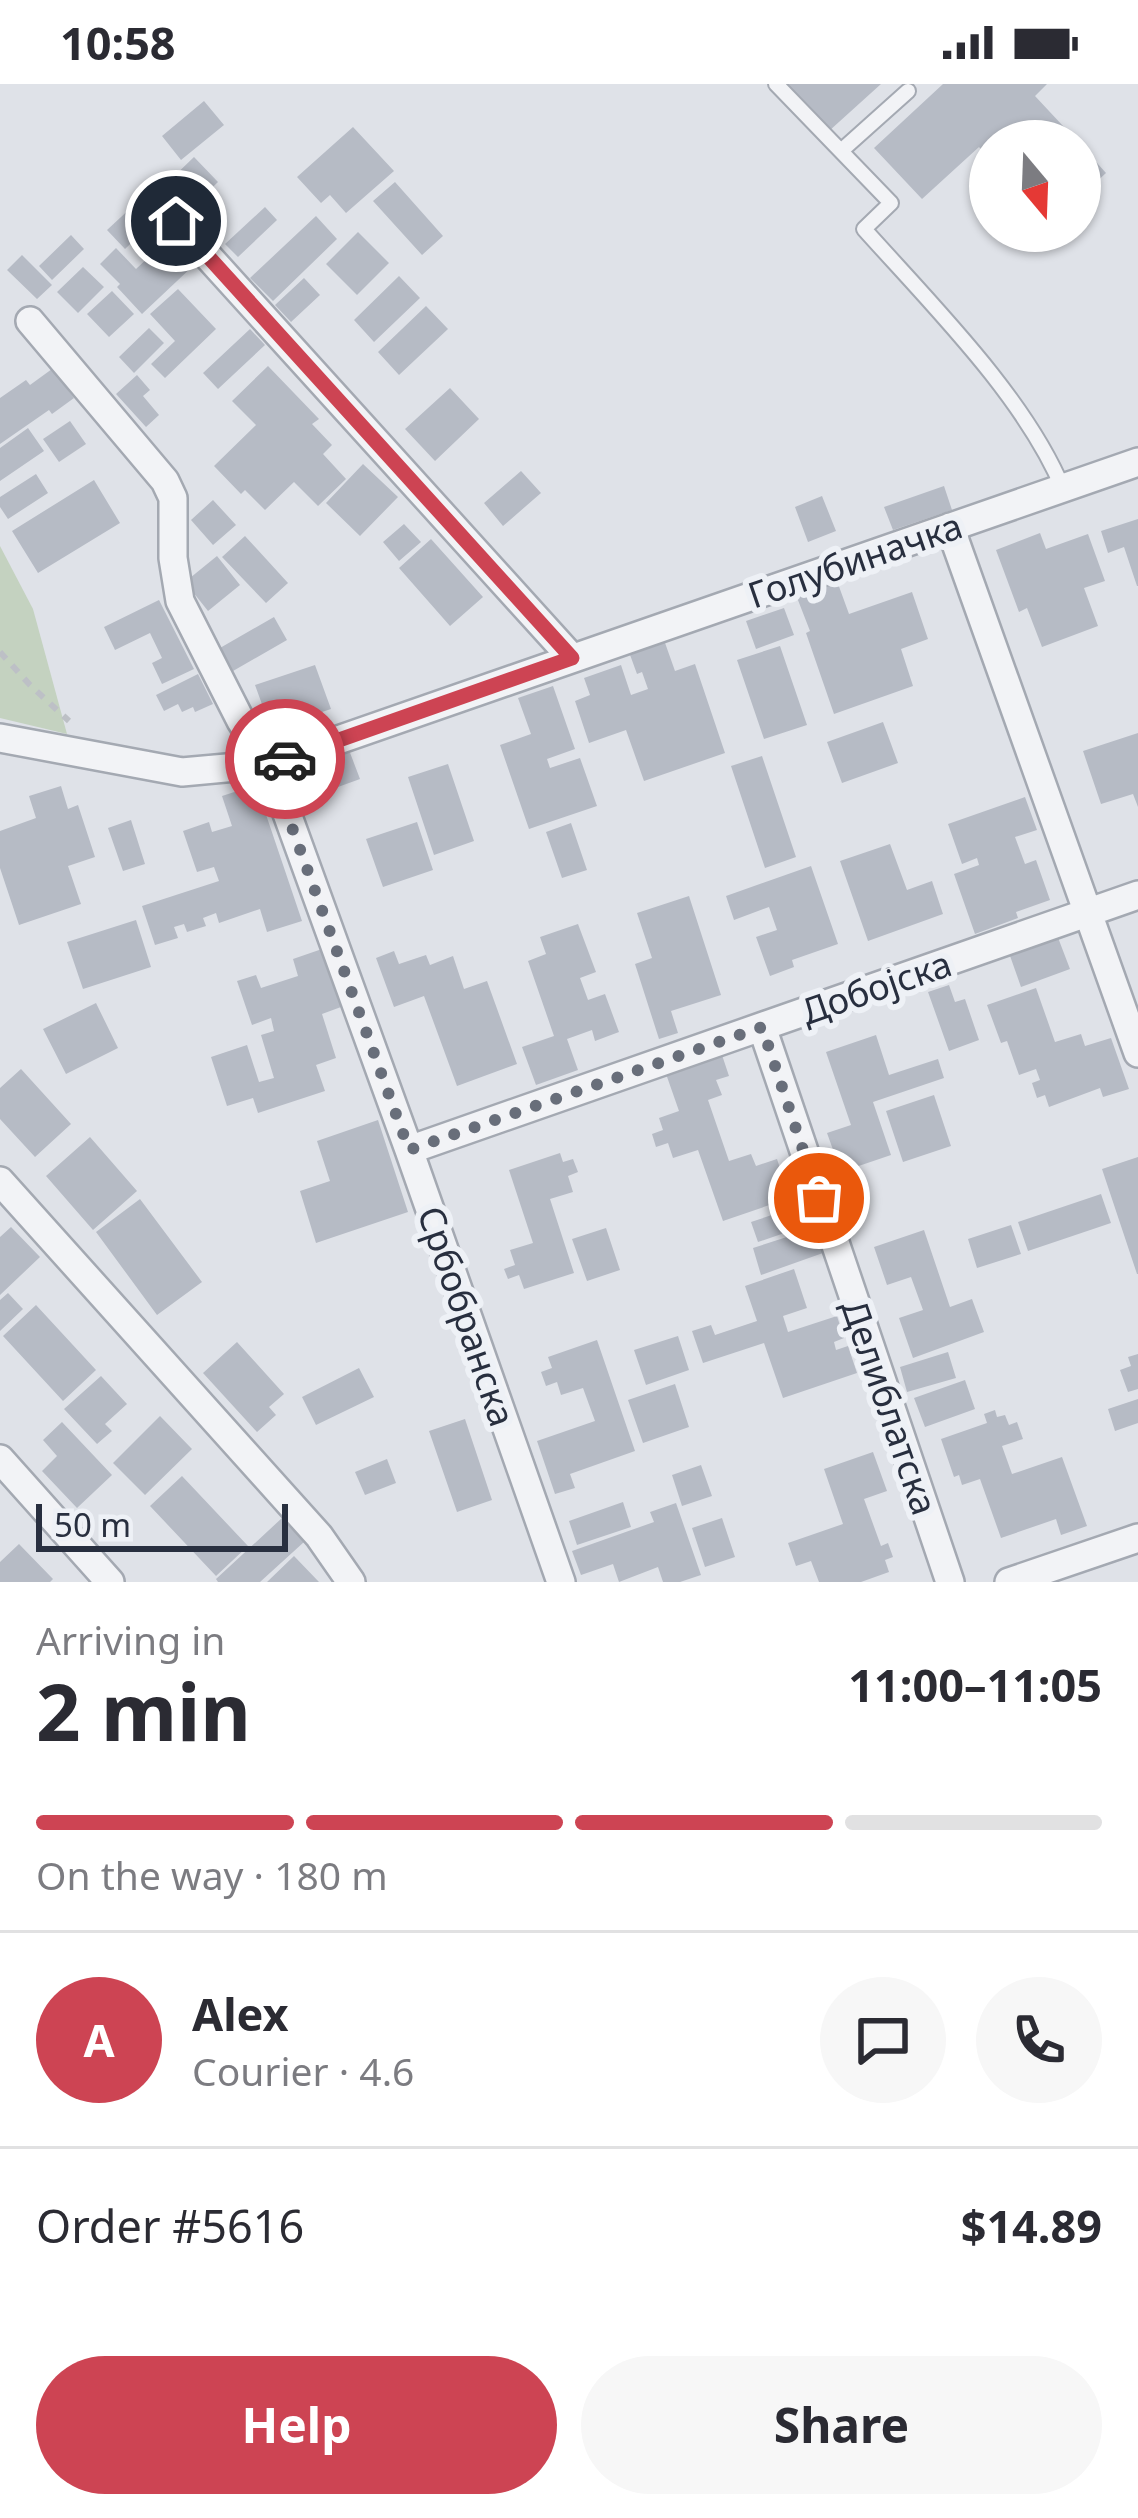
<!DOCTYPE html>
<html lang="en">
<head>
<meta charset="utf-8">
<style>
  :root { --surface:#fff; --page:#f7f7f7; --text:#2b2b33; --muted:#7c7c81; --line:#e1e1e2; --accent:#cd4453 }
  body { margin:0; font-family:"Noto Sans",sans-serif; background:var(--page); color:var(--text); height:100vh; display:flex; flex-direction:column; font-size:45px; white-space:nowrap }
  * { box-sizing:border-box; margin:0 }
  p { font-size:39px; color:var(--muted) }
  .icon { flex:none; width:66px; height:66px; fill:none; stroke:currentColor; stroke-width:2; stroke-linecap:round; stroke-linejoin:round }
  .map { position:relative; height:1498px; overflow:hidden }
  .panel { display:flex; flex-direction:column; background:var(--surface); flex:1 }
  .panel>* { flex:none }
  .needle { width:78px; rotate:161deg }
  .fabs { position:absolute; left:969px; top:36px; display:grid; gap:24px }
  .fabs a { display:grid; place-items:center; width:132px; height:132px; border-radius:50%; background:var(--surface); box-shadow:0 3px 9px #0004; font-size:60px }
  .scale { position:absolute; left:36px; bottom:30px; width:252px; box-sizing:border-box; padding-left:12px; border:6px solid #282f3f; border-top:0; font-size:33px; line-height:42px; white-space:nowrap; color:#282f3f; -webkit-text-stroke:9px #eef1f6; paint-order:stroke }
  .pin { position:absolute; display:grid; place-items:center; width:102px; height:102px; color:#fff; margin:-51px; border:6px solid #fff; border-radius:50%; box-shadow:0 3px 12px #0007 }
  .courier { position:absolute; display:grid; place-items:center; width:120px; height:120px; margin:-60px; border:9px solid #cd4453; border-radius:50%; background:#fff; color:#222; box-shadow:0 3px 15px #0007 }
  .headline em { font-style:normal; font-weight:700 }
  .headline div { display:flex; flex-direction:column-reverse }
  .headline { display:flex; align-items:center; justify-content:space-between; height:204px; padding:0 36px }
  h1 { font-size:78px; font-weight:700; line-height:90px }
  .bar { display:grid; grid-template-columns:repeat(4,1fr); gap:18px 12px; align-content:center; height:144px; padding:0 36px }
  .bar i { height:15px; border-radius:9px; background:var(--line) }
  .bar .active { background:var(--accent) }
  .bar p { grid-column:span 4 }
  .line { display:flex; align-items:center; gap:30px; padding:0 36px; border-top:3px solid var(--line) }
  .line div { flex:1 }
  .round { display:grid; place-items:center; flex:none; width:126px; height:126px; border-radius:63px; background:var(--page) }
  .action { display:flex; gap:24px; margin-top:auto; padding:24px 36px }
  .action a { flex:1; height:138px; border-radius:72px; background:var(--accent); color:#fff; font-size:48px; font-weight:700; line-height:138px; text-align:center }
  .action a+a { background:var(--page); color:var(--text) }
  .status { display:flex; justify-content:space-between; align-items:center; height:84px; padding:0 60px; background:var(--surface); direction:ltr }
  .status svg { height:33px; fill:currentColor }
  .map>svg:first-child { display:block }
</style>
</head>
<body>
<div class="status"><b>10:58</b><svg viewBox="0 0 49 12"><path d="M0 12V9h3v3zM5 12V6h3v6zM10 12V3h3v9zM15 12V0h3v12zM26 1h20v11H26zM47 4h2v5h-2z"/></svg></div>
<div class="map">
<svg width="1138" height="1498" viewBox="0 0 1138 1498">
  <rect width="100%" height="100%" fill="#dfe2e8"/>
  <path fill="#c4d2c0" d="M0,462L33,525L67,650L0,634Z"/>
  <path fill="#b6bbc5" d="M787,0H881L829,47Z
    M943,0H1047L1035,12L1077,57H990V75L979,63L922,115L874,64Z
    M204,17L224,41L181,76L162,52Z
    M353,43L394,87L346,129L330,111L321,119L297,93Z
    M1080,60L1106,89L1080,113Z
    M194,73L218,98L189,126L165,101Z
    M395,98L443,152L422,171L373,117Z
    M135,120L153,138L125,165L107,146Z
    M265,123L277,136L238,173L225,160Z
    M316,132L337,155L273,217L250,194Z
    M358,148L389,179L357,211L326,180Z
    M71,151L84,165L52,196L39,182Z
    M169,154L194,181L142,230L117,203L120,200L100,180L116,164L136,185Z
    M22,171L52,201L37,215L7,186Z
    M83,183L104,203L78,229L57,208Z
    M399,192L420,214L374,258L354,236Z
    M304,194L320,211L291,238L275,221Z
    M178,205L216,245L165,294L151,280L175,257L150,230Z
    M112,207L134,230L109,253L87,230Z
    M426,222L448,245L399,291L378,268Z
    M149,244L164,259L134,289L119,273Z
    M250,245L265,261L218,305L203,289Z
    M268,282L319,335L312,340L332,361L323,370L346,395L318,422L294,398L265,426L245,406L241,410L214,382L256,341L232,317Z
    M52,285L74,314L52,330L49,326L0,360V314L26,296L30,301Z
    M137,291L150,306L143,312L159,331L146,343L116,310Z
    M450,304L479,335L435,377L405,345Z
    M70,337L86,360L59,378L43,355Z
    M28,344L44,367L0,397V364Z
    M363,380L398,413L360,452L326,419Z
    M521,387L541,409L503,442L484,419Z
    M36,390L48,409L8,435L0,423V413Z
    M94,396L120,439L38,489L12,447Z
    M944,402L952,426L893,446L884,423Z
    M822,412L836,447L808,458L795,423Z
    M213,416L236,441L213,461L191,436Z
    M1138,435V502H1137L1124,463L1108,469L1101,447Z
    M404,440L421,458L399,477L383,458Z
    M1040,449L1046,465L1088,450L1105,497L1084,504L1098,542L1042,563L1027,524L1019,528L996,466Z
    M245,452L288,499L266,519L222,473Z
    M431,455L483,513L450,542L399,484Z
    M217,472L240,501L208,527L185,498Z
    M837,497L849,530L912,508L928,555L901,565L913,602L834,630L806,549L810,547L796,511Z
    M159,516L194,585L162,600L152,579L162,574L150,549L115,566L104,543Z
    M784,524L794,551L756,565L746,537Z
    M274,533L287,556L233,587L220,564Z
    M664,556L675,587L695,580L725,669L644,697L626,646L589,659L575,617L590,611L584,594L621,581L631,611L648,605L642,588L637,590L629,568Z
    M780,562L807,641L764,655L737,576Z
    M315,581L331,625L271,645L255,601Z
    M198,590L213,620L195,628L193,623L182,628L178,620L164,627L156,611Z
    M553,602L575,665L547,675L550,684L580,674L597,722L529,745L500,661L531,650L518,614Z
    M883,638L898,679L842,699L827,658Z
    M1138,649V723L1133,710L1101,720L1083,667Z
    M349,666L360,695L305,715L294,686Z
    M762,672L796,773L765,784L731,682Z
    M448,680L474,757L434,771L408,693Z
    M256,701L302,837L267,848L260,825L219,839L216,829L203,834L206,842L187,848L184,840L174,843L178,854L155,861L142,822L219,797L214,783L197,788L183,747L209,738L212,748L232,742L222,712Z
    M61,702L68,725L78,721L95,773L68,782L81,820L19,841L0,784V747L36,734L29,712Z
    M1025,713L1037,746L1015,753L1025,780L1036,776L1050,816L1016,828L1018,834L975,850L954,790L979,781L977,774L962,780L948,740Z
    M131,736L145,780L123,787L108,744Z
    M417,738L433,786L383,803L366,755Z
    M571,739L587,786L562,794L546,748Z
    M890,760L907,806L932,797L943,830L868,857L840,777Z
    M811,782L838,860L792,876L794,883L770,892L756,853L777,846L769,823L734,836L726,812Z
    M689,812L721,911L671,927L678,949L659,955L635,880L652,874L637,829Z
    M136,836L151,883L83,905L67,858Z
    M578,840L596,888L580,894L588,916L605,910L619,948L595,957L592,946L567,955L578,986L536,1001L522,963L554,952L528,877L546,870L540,853Z
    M1057,851L1070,885L1021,903L1009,869Z
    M322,865L341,923L322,930L336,974L316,981L325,1007L258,1029L253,1014L227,1022L211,973L247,961L259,998L274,994L261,951L274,947L271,934L252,941L237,897L256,891L261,904L298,892L293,875Z
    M394,867L399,880L426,871L430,881L453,872L464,905L487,897L517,980L457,1002L424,912L394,923L376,874Z
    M949,901L955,918L965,915L979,956L949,967L928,908Z
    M1036,904L1055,958L1081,950L1085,962L1111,954L1129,1005L1103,1013L1100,1004L1049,1023L1045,1011L1037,1014L1032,999L1040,996L1036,985L1019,991L1007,957L1001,959L987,921Z
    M96,919L118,964L66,990L43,945Z
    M876,951L889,991L938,975L944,994L873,1018L891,1071L841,1088L827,1049L851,1041L826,968Z
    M721,968L729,992L716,996L722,1011L708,1016L729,1077L751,1070L756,1082L777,1075L790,1114L723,1137L698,1066L673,1074L668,1059L656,1063L652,1050L663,1046L659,1034L679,1027L665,987Z
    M21,985L71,1040L35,1073L0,1035V1004Z
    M934,1011L951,1062L903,1078L886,1027Z
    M378,1036L408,1128L316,1159L300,1107L330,1097L317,1057Z
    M90,1053L137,1107L93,1146L46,1092Z
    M560,1069L563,1078L573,1075L578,1088L568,1092L573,1108L550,1115L574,1189L524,1205L519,1191L508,1195L504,1185L515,1181L510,1166L533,1159L509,1086Z
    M1138,1073V1190H1137L1102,1085Z
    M1101,1110L1111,1139L1028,1167L1018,1138Z
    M140,1115L202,1198L157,1231L96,1148Z
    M793,1124L799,1144L758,1158L751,1138Z
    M1011,1141L1021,1170L977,1184L968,1155Z
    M11,1143L40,1173L0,1211V1153Z
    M606,1144L620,1186L587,1197L572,1155Z
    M815,1144L823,1169L761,1191L753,1164Z
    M924,1146L950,1223L972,1215L984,1248L913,1274L899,1234L923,1226L911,1193L887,1201L874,1163Z
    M794,1185L807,1224L783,1232L788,1248L837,1232L844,1254L834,1258L836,1266L848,1262L857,1289L783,1314L764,1259L703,1279L692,1247L711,1241L715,1251L757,1237L745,1202Z
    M8,1209L23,1225L0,1247V1216Z
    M36,1221L96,1286L63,1317L3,1252Z
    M678,1252L689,1286L646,1301L634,1266Z
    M597,1256L635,1367L570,1390L575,1404L555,1410L537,1357L595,1337L583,1304L561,1311L557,1298L546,1302L541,1288L552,1284L548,1273Z
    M237,1258L284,1310L269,1323L276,1331L257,1348L203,1289Z
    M948,1268L956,1294L907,1308L900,1283Z
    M1138,1270V1305L1128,1308L1120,1286L1131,1282L1128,1273Z
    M359,1284L374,1313L316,1341L302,1313Z
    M101,1292L127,1320L105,1340L112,1347L97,1360L64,1325Z
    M965,1296L975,1325L925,1343L914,1314Z
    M675,1300L689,1343L643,1359L628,1316Z
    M1138,1315V1339L1115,1347L1108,1325Z
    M995,1326L997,1333L1005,1331L1009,1341L1017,1338L1023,1355L1002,1362L1012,1390L1062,1373L1087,1442L1061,1451L1056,1435L1001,1454L980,1395L962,1401L959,1391L954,1393L941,1355L987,1339L984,1330Z
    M160,1332L192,1365L145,1411L113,1379Z
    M465,1335L492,1416L457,1428L429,1347Z
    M62,1338L112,1391L77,1424L42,1387L57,1372L43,1356Z
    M873,1368L887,1407L864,1415L881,1462L888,1459L893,1473L885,1476L889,1488L861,1498H819L811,1477L796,1482L788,1459L843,1440L824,1385Z
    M387,1375L396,1399L365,1411L355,1388Z
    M701,1381L712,1412L682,1422L672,1391Z
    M182,1392L248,1462L216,1492L150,1422Z
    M623,1418L631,1443L577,1461L569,1437Z
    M676,1419L701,1491L680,1498H663L658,1483L619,1498L613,1480L581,1491L572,1467L654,1438L650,1428Z
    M282,1434L304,1458L260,1498H218L216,1495Z
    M722,1434L735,1473L705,1483L692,1444Z
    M19,1460L53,1495L50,1498H0V1478Z
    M294,1472L319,1498H267Z"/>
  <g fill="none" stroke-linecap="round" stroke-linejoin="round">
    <g stroke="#a4a9b2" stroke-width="18">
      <path id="lane" d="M776,0L891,119L864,145C931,220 1025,313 1063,405
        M841,67L908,7"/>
    </g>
    <g stroke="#a4a9b2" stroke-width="32">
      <path id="street" d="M176,137L572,574
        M30,237L165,397L173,414V474L180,517L241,637L269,680L409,1066L561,1498
        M950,443L1138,969
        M0,654L182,688L269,680L1138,378
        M762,943L950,1498
        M409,1066L1138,811
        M0,1097L319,1452L351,1498
        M0,1375L110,1498
        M1009,1498L1138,1454"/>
    </g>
    <path stroke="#bdc0c6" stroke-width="6" stroke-dasharray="9 9" stroke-linecap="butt" d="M0,568L30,601L69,637"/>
    <use href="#lane" stroke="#f2f3f6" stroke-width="14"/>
    <use href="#street" stroke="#f2f3f6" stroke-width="27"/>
  </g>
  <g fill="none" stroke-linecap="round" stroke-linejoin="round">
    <path stroke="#686e7a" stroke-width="12" stroke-dasharray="0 21.6" d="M285,675L269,680L409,1066L762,943L819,1114"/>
    <path stroke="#cd4453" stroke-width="15" d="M176,137L572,574L285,675"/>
  </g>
  <g text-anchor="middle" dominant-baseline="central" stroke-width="12" stroke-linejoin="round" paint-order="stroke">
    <g font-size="36" fill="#282f3f" stroke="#eef1f6">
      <text transform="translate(855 476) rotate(-19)">Голубиначка</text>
      <text transform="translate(876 903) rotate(-19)">Добојска</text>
      <text transform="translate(467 1232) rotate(71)">Србобранска</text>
      <text transform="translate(890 1323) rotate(71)">Делиблатска</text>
    </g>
  </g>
</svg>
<div class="fabs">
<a><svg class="needle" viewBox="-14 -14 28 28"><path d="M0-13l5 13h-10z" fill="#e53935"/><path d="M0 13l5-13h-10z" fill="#7c7c81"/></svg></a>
</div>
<div class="scale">50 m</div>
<div class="pin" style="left:819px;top:1114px;background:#ea580c"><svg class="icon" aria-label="bag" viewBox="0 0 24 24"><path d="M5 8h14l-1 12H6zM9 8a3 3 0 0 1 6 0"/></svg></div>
<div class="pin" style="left:176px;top:137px;background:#1f2937"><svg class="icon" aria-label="home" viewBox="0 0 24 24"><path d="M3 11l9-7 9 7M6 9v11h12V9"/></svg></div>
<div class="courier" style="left:285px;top:675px"><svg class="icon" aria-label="car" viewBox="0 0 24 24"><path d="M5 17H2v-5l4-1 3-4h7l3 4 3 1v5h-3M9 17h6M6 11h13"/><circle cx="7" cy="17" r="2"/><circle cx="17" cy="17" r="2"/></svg></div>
</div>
<section class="panel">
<div class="headline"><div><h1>2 min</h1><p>Arriving in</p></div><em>11:00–11:05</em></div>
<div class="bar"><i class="active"></i><i class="active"></i><i class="active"></i><i></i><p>On the way · 180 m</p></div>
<div class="line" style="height:216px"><b class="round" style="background:var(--accent);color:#fff">A</b><div><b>Alex</b><p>Courier · 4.6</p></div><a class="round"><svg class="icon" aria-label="chat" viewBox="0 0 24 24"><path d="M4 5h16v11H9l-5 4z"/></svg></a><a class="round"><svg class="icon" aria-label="phone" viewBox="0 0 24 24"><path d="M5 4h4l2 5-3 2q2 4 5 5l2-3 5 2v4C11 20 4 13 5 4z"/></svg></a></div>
<div class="line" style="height:156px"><div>Order #5616</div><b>$14.89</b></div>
<div class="action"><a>Help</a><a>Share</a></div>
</section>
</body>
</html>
